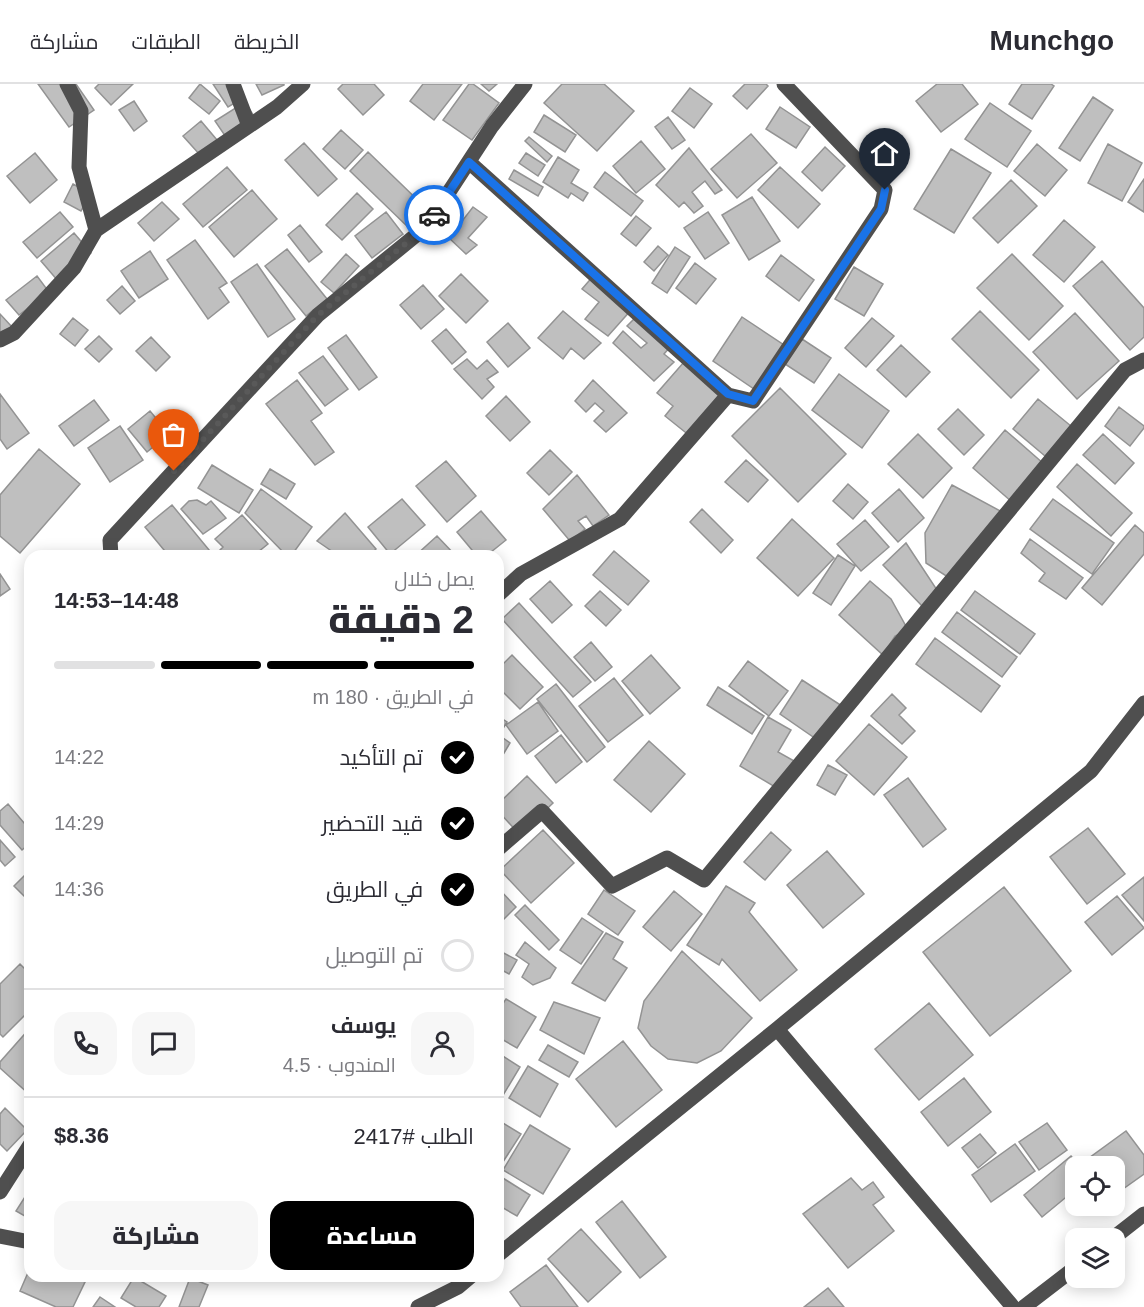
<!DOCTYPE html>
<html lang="ar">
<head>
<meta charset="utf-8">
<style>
  :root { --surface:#fff; --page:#f7f7f7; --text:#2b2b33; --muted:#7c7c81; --line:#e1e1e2; --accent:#000 }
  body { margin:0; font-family:Arial,Cairo,sans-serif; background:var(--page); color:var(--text); direction:rtl; height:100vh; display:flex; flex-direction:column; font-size:22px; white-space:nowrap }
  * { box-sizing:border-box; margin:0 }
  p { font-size:20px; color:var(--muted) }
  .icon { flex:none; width:33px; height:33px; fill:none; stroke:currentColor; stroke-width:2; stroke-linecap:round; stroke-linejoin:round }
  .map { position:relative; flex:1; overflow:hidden; direction:ltr }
  .panel { position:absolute; left:24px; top:466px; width:480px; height:732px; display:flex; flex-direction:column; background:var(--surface); border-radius:18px; box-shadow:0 3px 15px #0003; direction:rtl }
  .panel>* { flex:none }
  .fabs { position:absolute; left:1065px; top:1072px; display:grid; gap:12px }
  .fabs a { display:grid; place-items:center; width:60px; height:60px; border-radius:12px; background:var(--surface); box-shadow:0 3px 15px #0003; font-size:30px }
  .pin { position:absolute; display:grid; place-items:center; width:51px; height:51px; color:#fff; margin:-62px -26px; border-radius:50% 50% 50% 0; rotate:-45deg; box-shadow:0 0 6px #0007 }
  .pin .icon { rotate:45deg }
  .courier { position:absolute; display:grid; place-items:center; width:60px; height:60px; margin:-30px; border:4px solid #1a73e8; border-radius:50%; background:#fff; color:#222; box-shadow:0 2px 8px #0007 }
  .head em { font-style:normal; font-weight:800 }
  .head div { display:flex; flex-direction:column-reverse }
  .head { display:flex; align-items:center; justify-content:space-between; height:102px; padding:0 30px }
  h1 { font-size:39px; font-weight:800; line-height:45px }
  .bar { display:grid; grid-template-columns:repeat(4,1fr); gap:9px 6px; align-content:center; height:72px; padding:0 30px }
  .bar i { height:8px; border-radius:4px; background:var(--line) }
  .bar .selected { background:var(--accent) }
  .bar p { grid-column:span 4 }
  .line { display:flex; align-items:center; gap:15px; padding:0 30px; border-top:2px solid var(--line) }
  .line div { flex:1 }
  .round { display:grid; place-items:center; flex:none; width:63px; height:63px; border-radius:18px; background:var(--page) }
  ol { padding:0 30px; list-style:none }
  li { display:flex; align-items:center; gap:18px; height:66px }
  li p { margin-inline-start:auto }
  li .icon { padding:6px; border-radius:50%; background:var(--accent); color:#fff; stroke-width:4 }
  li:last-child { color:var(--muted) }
  li i { width:33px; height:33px; border:3px solid var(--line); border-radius:50% }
  .button { display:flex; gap:12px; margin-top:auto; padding:12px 30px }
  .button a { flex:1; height:69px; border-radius:18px; background:var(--accent); color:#fff; font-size:24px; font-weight:800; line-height:69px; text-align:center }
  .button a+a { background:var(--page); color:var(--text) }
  header { display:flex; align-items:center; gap:36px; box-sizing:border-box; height:84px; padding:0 30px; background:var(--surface); border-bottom:2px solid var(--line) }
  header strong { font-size:28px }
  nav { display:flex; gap:33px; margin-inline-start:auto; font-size:21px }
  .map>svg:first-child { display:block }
</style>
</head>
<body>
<header>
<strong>Munchgo</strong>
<nav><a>الخريطة</a><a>الطبقات</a><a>مشاركة</a></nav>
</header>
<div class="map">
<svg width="1144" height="1223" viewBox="0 0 1144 1223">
  <rect width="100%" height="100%" fill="#fff"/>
  <path fill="#bfbfbf" stroke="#939393" stroke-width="1.5" d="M38,0H76L94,26L69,43Z
    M99,0H133L111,21L95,4Z
    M200,0L220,17L209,30L189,14Z
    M213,0H234L243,14L228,23Z
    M256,0H284V1L262,11Z
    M343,0H374L384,11L363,31L338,5Z
    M423,0H462L434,36L410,17Z
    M469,0H473L499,19L472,56L443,36Z
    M481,0H497L489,7Z
    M562,0H604L634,27L597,67L544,19Z
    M745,0H766L768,2L747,25L733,12Z
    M937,0H962L978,20L941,48L916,17Z
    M1022,0H1051L1054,2L1032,35L1009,20Z
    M690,4L712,20L694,44L672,27Z
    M1093,13L1113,26L1080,77L1059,64Z
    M134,17L147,37L134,47L119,26Z
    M245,18L259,40L230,59L215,37Z
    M990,19L1031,47L1007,83L965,55Z
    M780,23L810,43L796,64L766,45Z
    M544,31L576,51L565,68L534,48Z
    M668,33L685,56L672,65L655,43Z
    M201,37L217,56L200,71L183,52Z
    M341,46L363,66L345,85L323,65Z
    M751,50L777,79L737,114L711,85Z
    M529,53L552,72L547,78L525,57Z
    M641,57L665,85L636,109L613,82Z
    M304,59L337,95L318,112L285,76Z
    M1037,60L1067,86L1045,112L1014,87Z
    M1108,60L1142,79L1122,117L1088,99Z
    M825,63L845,82L822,107L802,88Z
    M689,64L722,106L715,110L705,97L692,108L703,122L694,129L684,118L679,123L656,101Z
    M951,65L991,89L954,149L914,125Z
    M368,68L429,127L411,146L350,87Z
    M35,69L57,96L30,119L7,92Z
    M526,69L545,81L538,92L519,79Z
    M558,73L579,86L571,99L588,109L583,117L571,109L568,114L543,98Z
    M227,83L247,106L203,143L183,120Z
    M780,83L820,120L798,144L758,106Z
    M514,86L543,103L538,112L509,95Z
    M605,88L643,117L631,132L594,103Z
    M1144,95V128L1128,118Z
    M1011,96L1037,122L998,159L973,134Z
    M73,100L91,110L81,127L64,118Z
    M252,106L277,135L234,173L209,143Z
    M357,109L373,125L342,156L326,141Z
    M752,113L780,157L749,176L722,131Z
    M162,118L179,135L154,157L138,139Z
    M473,123L487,133L468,154L477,161L466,170L449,154Z
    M60,128L73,143L37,174L23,158Z
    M386,128L403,150L372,174L355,152Z
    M708,128L729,159L705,175L684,144Z
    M636,132L651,144L636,162L621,150Z
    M1064,136L1095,163L1064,198L1033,171Z
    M300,141L322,168L309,178L288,151Z
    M74,149L91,169L58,197L41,177Z
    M195,156L227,199L219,204L229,218L208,235L167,176Z
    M658,162L668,171L654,187L644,178Z
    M675,163L690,173L667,209L652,199Z
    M287,165L327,215L306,232L265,182Z
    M150,167L168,195L139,214L121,187Z
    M346,170L359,182L334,209L321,198Z
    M1012,170L1063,222L1029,256L977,204Z
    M781,171L814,196L799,217L766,192Z
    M1102,177L1144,224V253L1130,266L1073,202Z
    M695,179L716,195L696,220L676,204Z
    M257,180L295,235L268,253L231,198Z
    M854,183L883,200L864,232L835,215Z
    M461,190L488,217L466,239L439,212Z
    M595,190L632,225L608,252L585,235L599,218L582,205Z
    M37,192L49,208L19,231L6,216Z
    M423,201L444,225L421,245L400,221Z
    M122,202L135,217L120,230L107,216Z
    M563,227L601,259L584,275L571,264L563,275L538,254Z
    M980,227L1039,286L1011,314L952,255Z
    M1075,229L1119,277L1077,315L1033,268Z
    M0,230L12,243L0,253Z
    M639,230L671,262L664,270L674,278L654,297L613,259L623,247L641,264L647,259L627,242Z
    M742,233L784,261L754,305L713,277Z
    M73,234L88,246L75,262L60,250Z
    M872,234L894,252L866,283L845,264Z
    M508,239L530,264L508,283L487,258Z
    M446,245L466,268L452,280L432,257Z
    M346,251L377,293L359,306L328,264Z
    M99,252L112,265L99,278L85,265Z
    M151,253L170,273L156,287L136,267Z
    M802,255L831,274L814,299L785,280Z
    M901,261L930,288L906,313L877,286Z
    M323,272L348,305L325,322L299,289Z
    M467,275L477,285L487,276L498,288L487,295L494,303L482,315L454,285Z
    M684,278L727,318L695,356L665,332L673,322L657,309Z
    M839,290L889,327L862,364L812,326Z
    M297,296L322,329L311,337L334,368L315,381L266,320Z
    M593,296L627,329L606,348L594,337L604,327L595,319L586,328L575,317Z
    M780,304L846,370L798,418L732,352Z
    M0,310L29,349L7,365L0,355Z
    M506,312L530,338L510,357L486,332Z
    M1038,315L1071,342L1045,372L1013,345Z
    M94,316L109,336L74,362L59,342Z
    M1119,323L1144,342V344L1130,362L1105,342Z
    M958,325L984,351L964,371L938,345Z
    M150,327L169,350L147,368L128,345Z
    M120,342L143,376L110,398L88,364Z
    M1005,346L1044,380L1012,418L973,384Z
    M918,350L952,384L923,414L888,380Z
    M1103,350L1134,379L1115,400L1083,371Z
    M39,365L80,400L20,469L0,452V411Z
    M550,366L572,388L549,411L527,389Z
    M746,376L768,396L748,418L725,398Z
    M446,377L476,412L447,438L416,402Z
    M1077,380L1132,429L1111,452L1057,403Z
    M212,381L253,406L239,429L198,404Z
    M270,385L295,400L286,415L261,400Z
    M577,391L609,431L593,442L586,432L578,437L585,445L570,457L543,425Z
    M848,400L868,418L853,435L833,417Z
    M952,401L1004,429L951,495L926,479L925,449Z
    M261,405L312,443L291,472H287L245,429Z
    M899,405L924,434L898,458L872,429Z
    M402,415L425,441L390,470L368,443Z
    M1053,415L1114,459L1092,490L1030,445Z
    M197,416L206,421L211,417L226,434L203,450L181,425L189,417Z
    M172,421L214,472H169L145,443Z
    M702,425L733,456L721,469L690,438Z
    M481,427L506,456L486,472H477L457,448Z
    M345,429L376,465L369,472H339L317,457Z
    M242,431L268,460L253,472H218L216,470L223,463L215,455Z
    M792,435L834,474L798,512L757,474Z
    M865,436L889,463L861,487L837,460Z
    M1135,441L1144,449V470L1102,521L1082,504Z
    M437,452L456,472H415Z
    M1030,455L1083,494L1066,515L1039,497L1045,489L1021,469Z
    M906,459L937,506L924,524L883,481Z
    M614,467L649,497L628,521L593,491Z
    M838,471L855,482L831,521L813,509Z
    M0,490L10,505L0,512Z
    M550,497L572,521L552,539L530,515Z
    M870,497L891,515L908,546L895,552L883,571L839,531Z
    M600,507L621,526L606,542L585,522Z
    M975,507L1035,550L1020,570L961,526Z
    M519,519L591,598L573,613L502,535Z
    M957,528L1017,573L1002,593L942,548Z
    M935,554L1000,602L981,628L916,580Z
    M591,558L612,583L595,597L574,573Z
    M512,571L543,603L520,625L498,603V585Z
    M651,571L680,604L650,630L622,597Z
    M748,577L788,607L769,632L729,602Z
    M614,594L643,631L608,658L579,622Z
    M802,596L842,622L819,657L780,630Z
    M556,600L605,663L587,678L537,615Z
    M718,603L764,632L752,650L707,621Z
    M892,610L906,624L899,631L915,647L902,660L871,632Z
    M538,618L558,647L527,670L506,641Z
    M498,632L507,638L499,651L510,659L504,669L498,664Z
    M768,633L791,646L778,668L796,678L780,706L740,682Z
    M869,640L907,673L874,711L836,677Z
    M561,651L582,678L556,699L535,672Z
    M649,657L685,690L651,728L614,696Z
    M828,681L847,691L835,711L817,701Z
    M527,692L553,719L520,751L498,727V720Z
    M908,694L946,745L923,763L884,711Z
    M8,720L30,746V759L22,766L0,741V727Z
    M1088,744L1125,790L1087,820L1050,773Z
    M543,746L574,779L531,819L500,786Z
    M771,748L791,766L765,796L744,778Z
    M0,756L15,773L5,782L0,776Z
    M827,767L864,810L823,844L787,801Z
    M30,786V818L14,802Z
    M1144,793V837L1122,811Z
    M726,802L755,819L749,828L797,886L760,917L722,875L719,881L687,861Z
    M1004,803L1071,887L990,952L923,868Z
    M498,804L516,823L498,841Z
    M604,806L635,827L618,851L588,830Z
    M674,807L702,830L671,867L643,843Z
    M1117,812L1144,844L1112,871L1085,838Z
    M525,821L559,856L549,866L515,831Z
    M582,834L603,848L581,880L560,866Z
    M606,849L623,858L613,875L627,884L605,917L572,899Z
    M525,858L556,884L550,894L533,901L522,893L529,880L516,871Z
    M498,866L517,876L509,890L498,884Z
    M682,867L752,934L721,967L697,979L668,975L651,962L638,944L644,917Z
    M20,880L30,890V926L3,953L0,950V900Z
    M506,915L536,933L517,964L498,953V927Z
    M554,918L600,934L584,970L540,946Z
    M929,919L973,971L919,1016L875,965Z
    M30,944V1011L0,984V978Z
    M623,957L662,1006L616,1043L576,995Z
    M548,961L578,978L569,993L539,976Z
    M498,969L520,983L502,1013L498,1010Z
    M528,982L558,1000L540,1033L509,1014Z
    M964,994L991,1028L948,1062L921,1028Z
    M5,1024L27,1046L7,1067L0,1060V1030Z
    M498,1036L521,1050L499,1084L498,1083Z
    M1047,1039L1067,1066L1039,1086L1019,1058Z
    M530,1041L570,1065L543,1110L503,1086Z
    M1126,1047L1144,1071V1090L1116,1110L1114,1109V1083H1095L1089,1074Z
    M980,1050L996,1069L978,1084L962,1064Z
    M1015,1060L1035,1087L991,1118L972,1091Z
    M1071,1072L1080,1083H1076V1105L1042,1133L1024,1111Z
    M498,1091L530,1111L517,1132L498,1121Z
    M851,1094L862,1106L873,1098L884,1113L873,1121L894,1147L848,1184L803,1130Z
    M30,1105V1135L16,1127Z
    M622,1117L666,1173L640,1194L596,1138Z
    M581,1145L621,1188L588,1218L548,1175Z
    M546,1181L578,1223H521L510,1208Z
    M30,1184V1192H72L85,1198L73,1223H56L20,1207Z
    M134,1193L166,1212L159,1223H136L121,1214Z
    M190,1194L208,1201L199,1223H179Z
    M828,1204L844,1223H804Z
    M100,1213L115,1223H93Z"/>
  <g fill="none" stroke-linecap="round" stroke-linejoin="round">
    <path stroke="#4f4f4f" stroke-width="15" d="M67,0L81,27L79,83L96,146
      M233,0L249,42
      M469,78L728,311L620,435L521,490L498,511
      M0,256L14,249L74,184L96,146L277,23L303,0
      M728,311L753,317L881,125L885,106L784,0
      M111,472L110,456L318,231L426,143L492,42L525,0
      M498,765L542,727L612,802L667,774L704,796L1125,286L1144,276
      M777,945L1013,1223
      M0,1108L30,1061
      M0,1152L30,1158
      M1112,1155L1144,1130
      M498,1171L777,945L1091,687L1144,619
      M418,1223L458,1203L471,1192
      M1024,1223L1076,1183"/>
  </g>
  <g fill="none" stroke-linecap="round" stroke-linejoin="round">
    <path stroke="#595959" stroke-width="6" stroke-dasharray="0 10.8" d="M174,387L318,231L426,143L434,131"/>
    <path stroke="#1a73e8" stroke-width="8" d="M434,131L469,78L728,310L753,317L881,125L885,106"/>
  </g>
</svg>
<div class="fabs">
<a><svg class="icon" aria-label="locate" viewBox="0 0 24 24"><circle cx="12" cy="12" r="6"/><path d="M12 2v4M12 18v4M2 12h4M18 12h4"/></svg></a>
<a><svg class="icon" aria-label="layers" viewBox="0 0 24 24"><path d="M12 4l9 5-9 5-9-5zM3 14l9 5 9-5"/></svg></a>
</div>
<div class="pin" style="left:174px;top:387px;background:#ea580c"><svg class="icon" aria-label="bag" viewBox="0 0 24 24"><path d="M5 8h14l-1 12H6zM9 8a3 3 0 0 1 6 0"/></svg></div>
<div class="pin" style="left:885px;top:106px;background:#1f2937"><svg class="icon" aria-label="home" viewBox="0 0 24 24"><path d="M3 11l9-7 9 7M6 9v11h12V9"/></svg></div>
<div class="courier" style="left:434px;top:131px"><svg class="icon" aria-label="car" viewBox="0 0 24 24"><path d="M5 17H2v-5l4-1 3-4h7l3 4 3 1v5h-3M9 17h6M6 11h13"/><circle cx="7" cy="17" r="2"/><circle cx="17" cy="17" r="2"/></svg></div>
<section class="panel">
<div class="head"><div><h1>2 دقيقة</h1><p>يصل خلال</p></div><em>14:48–14:53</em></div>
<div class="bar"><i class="selected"></i><i class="selected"></i><i class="selected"></i><i></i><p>في الطريق · 180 m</p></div>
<ol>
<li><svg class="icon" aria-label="check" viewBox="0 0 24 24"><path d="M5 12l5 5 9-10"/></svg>تم التأكيد<p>14:22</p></li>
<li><svg class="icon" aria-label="check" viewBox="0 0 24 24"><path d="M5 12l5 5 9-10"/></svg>قيد التحضير<p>14:29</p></li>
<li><svg class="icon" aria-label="check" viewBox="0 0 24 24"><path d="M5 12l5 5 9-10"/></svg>في الطريق<p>14:36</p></li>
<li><i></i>تم التوصيل</li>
</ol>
<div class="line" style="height:108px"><a class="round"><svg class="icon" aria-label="person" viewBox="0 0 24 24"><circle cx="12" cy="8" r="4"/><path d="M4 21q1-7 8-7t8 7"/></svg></a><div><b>يوسف</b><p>المندوب · 4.5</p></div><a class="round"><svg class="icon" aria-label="chat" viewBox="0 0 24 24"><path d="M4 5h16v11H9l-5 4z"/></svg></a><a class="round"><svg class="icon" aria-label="phone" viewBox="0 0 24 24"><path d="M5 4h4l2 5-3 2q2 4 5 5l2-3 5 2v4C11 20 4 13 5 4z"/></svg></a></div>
<div class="line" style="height:78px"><div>الطلب #2417</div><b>$8.36</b></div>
<div class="button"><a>مساعدة</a><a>مشاركة</a></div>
</section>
</div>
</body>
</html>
